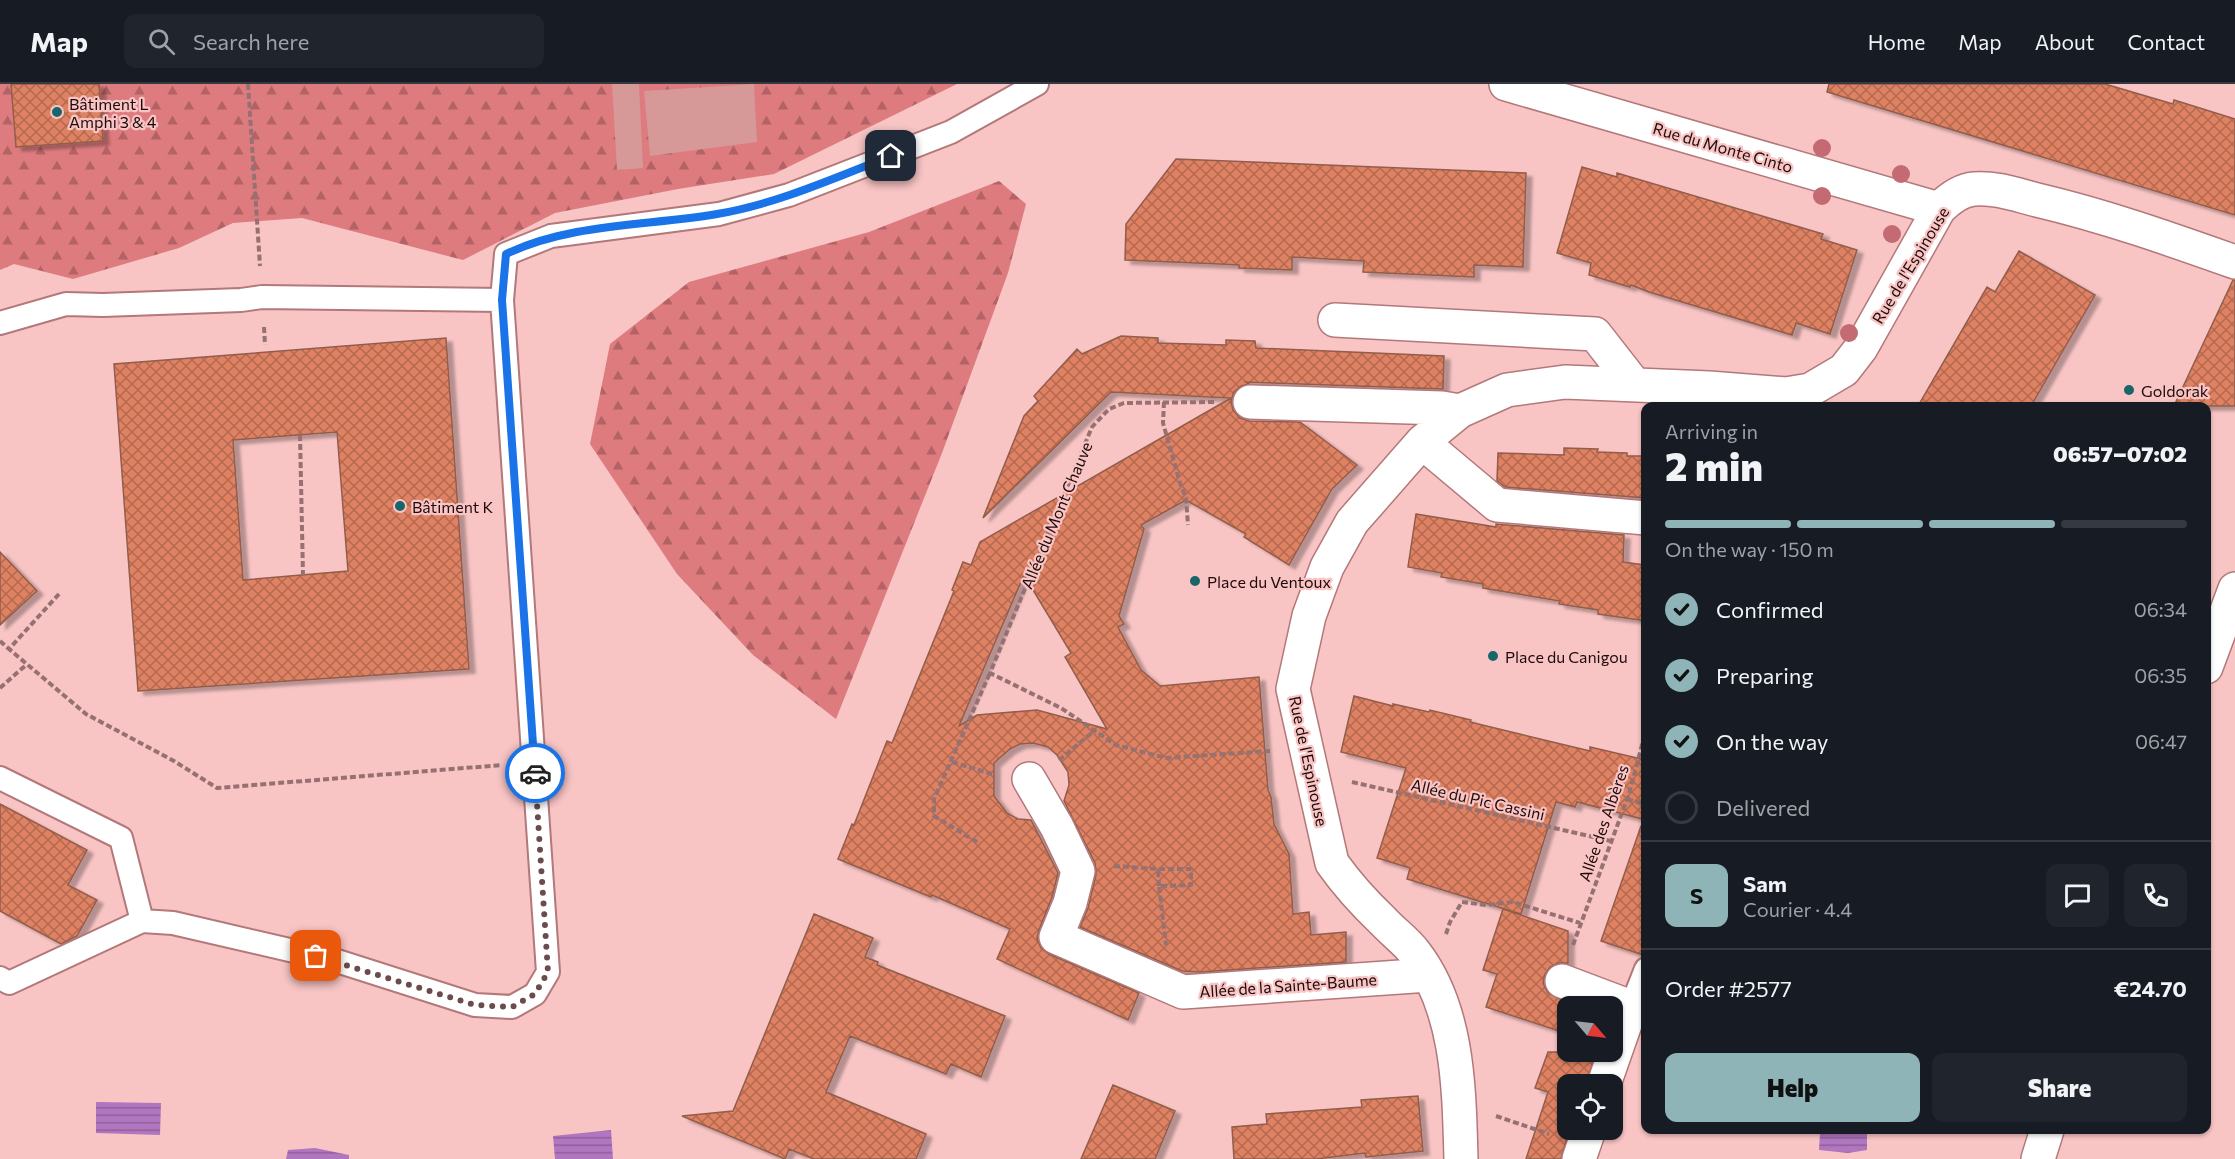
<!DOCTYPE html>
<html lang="en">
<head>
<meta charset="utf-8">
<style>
  :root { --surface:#171b24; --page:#20242c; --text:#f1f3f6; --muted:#9ea1a6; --line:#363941; --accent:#8fb4b7 }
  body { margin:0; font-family:Commissioner,sans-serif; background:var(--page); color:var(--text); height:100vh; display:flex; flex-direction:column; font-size:22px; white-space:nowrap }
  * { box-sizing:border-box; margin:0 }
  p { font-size:20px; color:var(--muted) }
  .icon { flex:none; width:33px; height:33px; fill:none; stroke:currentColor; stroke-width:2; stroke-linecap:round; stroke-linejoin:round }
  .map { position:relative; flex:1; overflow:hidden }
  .panel { position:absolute; left:1641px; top:318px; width:570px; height:732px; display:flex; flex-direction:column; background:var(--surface); border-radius:12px; box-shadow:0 2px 4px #0004 }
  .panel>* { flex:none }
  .needle { width:39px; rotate:118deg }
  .buttons { position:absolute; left:1557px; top:912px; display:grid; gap:12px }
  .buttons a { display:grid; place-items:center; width:66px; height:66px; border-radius:12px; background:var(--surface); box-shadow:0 2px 4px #0004; font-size:30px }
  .pin { position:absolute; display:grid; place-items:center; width:51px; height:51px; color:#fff; margin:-26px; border-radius:12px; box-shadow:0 3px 9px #0006 }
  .courier { position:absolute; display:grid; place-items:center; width:60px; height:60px; margin:-30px; border:4px solid #1a73e8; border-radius:50%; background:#fff; color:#222; box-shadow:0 2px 8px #0007 }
  .overview em { font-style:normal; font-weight:800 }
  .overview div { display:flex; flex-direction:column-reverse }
  .overview { display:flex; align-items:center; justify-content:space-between; height:102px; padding:0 24px }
  h1 { font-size:39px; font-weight:800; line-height:45px }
  .bar { display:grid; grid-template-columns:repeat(4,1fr); gap:9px 6px; align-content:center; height:72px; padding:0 24px }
  .bar i { height:8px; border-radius:4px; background:var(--line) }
  .bar .selected { background:var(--accent) }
  .bar p { grid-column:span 4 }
  .line { display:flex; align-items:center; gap:15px; padding:0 24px; border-top:2px solid var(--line) }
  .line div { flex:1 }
  .round { display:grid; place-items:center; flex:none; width:63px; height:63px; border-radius:12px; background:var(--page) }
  ol { padding:0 24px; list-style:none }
  li { display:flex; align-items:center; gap:18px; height:66px }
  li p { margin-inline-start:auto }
  li .icon { padding:6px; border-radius:50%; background:var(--accent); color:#111; stroke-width:4 }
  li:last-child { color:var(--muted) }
  li i { width:33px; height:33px; border:3px solid var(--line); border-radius:50% }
  .action { display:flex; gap:12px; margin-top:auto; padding:12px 24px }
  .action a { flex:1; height:69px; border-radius:12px; background:var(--accent); color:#111; font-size:24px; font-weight:800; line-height:69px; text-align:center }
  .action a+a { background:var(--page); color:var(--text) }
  header { display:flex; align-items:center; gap:36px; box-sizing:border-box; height:84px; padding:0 30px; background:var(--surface); border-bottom:2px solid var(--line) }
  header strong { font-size:28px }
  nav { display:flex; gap:33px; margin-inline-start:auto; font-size:21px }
  .search { width:420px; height:54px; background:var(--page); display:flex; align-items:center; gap:15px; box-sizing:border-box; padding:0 21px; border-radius:12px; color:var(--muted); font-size:22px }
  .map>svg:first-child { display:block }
</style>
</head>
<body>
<header>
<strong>Map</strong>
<div class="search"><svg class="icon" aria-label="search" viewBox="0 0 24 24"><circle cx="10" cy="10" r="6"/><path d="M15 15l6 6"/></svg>Search here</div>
<nav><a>Home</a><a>Map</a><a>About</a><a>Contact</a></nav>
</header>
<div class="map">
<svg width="2235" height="1075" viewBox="0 0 2235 1075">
  <defs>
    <pattern id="forest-firs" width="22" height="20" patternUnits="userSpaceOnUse" patternTransform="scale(1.5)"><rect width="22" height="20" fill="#de7b7e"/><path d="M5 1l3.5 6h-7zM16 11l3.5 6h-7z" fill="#b36365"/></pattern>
    <pattern id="water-rules" width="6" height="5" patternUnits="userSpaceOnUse" patternTransform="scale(1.5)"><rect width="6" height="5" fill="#b076c0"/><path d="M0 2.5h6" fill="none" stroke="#8f5f9a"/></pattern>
    <pattern id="building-cross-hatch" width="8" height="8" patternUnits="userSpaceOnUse" patternTransform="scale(1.5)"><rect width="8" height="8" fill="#df8263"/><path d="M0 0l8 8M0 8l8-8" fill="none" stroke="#b46950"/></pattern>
    <filter id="shadow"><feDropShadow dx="6" dy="4" stdDeviation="1.5" flood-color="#0004"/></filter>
  </defs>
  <rect width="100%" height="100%" fill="#f8c4c4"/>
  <path fill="url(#forest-firs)" d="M0,0H957L774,90L678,105L555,129L463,176L302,134L233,139L179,164L73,195L14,180L0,186Z
    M999,97L1026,120L1008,189L942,369L836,635L753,571L677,490L590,360L610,260L689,198L869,148Z"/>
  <path fill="#d79898" d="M612,0H639L643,84L617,86Z
    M754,0L757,58L650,72L644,7Z"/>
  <path fill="url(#water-rules)" d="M96,1018L161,1019L160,1051L96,1049Z
    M611,1046L613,1075H555L553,1052Z
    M1836,1046H1854L1867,1049V1066L1848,1069L1819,1066L1820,1049Z
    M315,1064L349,1071V1075H286L288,1066Z"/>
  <path fill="url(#building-cross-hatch)" stroke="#925d4c" stroke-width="1.5" fill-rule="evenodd" filter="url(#shadow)" d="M11,0H99L103,57L16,63Z
    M1829,0H2105L2173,20L2174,16L2235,35V131L1827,8Z
    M1176,75L1526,89L1523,183L1474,181V193L1363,188L1364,177L1292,173V186L1239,184V181L1220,180L1125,176L1126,140Z
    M1582,83L1617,93V89L1823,150L1821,155L1857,166L1830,250L1796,239L1792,251L1649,208L1631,201L1630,203L1589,191L1591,179L1557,169Z
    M2019,167L2095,211L2031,322H1918L1987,203L1995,208Z
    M2233,196H2235V322H2174Z
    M1121,252L1158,254V259L1226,261V256L1255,257L1256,264L1444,272L1443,305L1246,298L1249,300L1241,302L1234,308L1231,317L1233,326L1240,334L1249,337L1300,338L1357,381L1332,405L1289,481L1244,453L1246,450L1186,416L1141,441L1144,445L1119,532L1124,540L1118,543L1141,586L1160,602L1259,593L1268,706L1271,713L1274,740L1289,770L1293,830L1309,828L1311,851L1346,848V878L1200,888L1182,887L1080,843L1088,824L1096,791L1095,779L1064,717L1069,701L1068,688L1057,671L1048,663L1033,659L1020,660L1010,665L994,679V712L1007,729L1018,735L1031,736L1058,789L1052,813L1039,846L1037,855L1041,864L1049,870L1139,909L1128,936L997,875L1010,845L932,811L931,813L838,775L852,740L854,741L887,657L892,659L954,507L952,506L963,478L971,481L980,458L1231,314L1111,308L983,434L1024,332L1038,317L1034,312L1077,265L1082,270ZM1024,491L1071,569L1065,573L1107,645L1037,626L977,631L959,642Z
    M446,254L469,585L138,607L114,280ZM337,348L348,487L243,496L233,356Z
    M1564,364L1598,365L1597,368L1627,369V372H1646V414L1505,403L1497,397L1498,369L1564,371Z
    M1416,430L1496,443V440L1624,451L1623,478L1644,481L1643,486H1646V537L1598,530V526L1559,520L1560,517L1483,504V500L1441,493L1442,489L1408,483Z
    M0,468L37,507L0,541Z
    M1354,612L1393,622V620L1429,628L1430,626L1471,636L1470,638L1590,667V663L1646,676V736L1577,718L1575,723L1556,718L1521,830L1407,795L1410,784L1377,774L1406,684L1341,668Z
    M0,720L87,766L68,801L97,816L77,852L61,860L0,827Z
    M1641,742L1646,743V872L1601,857Z
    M1503,825L1568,847V879H1558L1550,883L1545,890L1543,899L1548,909L1568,919V950L1486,923L1497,890L1483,886Z
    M814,830L873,854L865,873L878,878L877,881L1005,932L981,993L951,980L946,990L850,952L826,1008L926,1050L916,1075H814L789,1065L785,1075L682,1032L733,1027Z
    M1548,968H1596L1586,1000H1568V1046H1569L1561,1075H1526L1548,1008L1535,1004Z
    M1113,1001L1175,1027L1155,1075H1081Z
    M1418,1012L1423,1067L1366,1073L1365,1069L1316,1075H1234L1232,1043L1267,1040L1266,1030L1362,1023L1361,1016Z"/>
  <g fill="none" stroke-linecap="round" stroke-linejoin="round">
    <g stroke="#b37879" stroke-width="26">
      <path id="service" d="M0,239L66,220L103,221L241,216L262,213L502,216L506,170L551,152L719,130L789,111L951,48L1037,0
        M0,694L121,754L142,837L173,839L337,877L475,921L512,923L535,910L548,888L502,216
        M0,894L9,899L142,837
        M1631,923L1646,885"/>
    </g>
    <g stroke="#b37879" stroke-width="36">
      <path id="minor" d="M1506,0L1939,125
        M1335,236L1595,250L1634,300
        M1250,318L1442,324L1460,327
        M1422,358L1497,421L1646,434
        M1029,695L1057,743L1078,787L1070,819L1056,853L1183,908L1429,891
        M1562,897L1631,923L1604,1000
        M1461,1075C1459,1007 1459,926 1415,869C1406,857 1393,848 1383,837C1364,819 1347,800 1332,779L1293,605L1309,532L1327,483L1352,438L1422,358L1460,327L1507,306L1565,298L1709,304L1786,310L1810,306L1844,286L1861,264L1939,125C1948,116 1961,106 1974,105C1995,103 2017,111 2037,116C2105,132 2170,155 2235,178
        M1579,1075L1589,1046"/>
    </g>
    <g stroke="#b37879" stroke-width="36">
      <path id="secondary" d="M2206,583L2235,505
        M2038,1075L2047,1046"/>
    </g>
    <path stroke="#977171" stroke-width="4" stroke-dasharray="6 3" stroke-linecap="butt" d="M248,0L260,182
      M264,243L265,261
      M1164,318L1163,339L1180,399L1186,414L1188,441
      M1214,318L1124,319L1109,325L1092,343L990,589L1061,624L1116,661L1166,674L1270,667
      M300,351L303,491
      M59,510L9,565L86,630L174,677L217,704L502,681
      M0,557L9,565
      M0,604L26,581
      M1059,676L1094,647
      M952,678L992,690
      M1352,698L1611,757
      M1627,715L1646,721
      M977,758L934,732V715L990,589
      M1114,782L1158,785
      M1159,802L1158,785H1191V801L1159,802L1166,861
      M1446,850L1450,838L1462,818L1486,821L1513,818L1580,839
      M1573,861L1629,710L1646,646
      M1496,1032L1549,1050"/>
    <use href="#service" stroke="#fff" stroke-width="22"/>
    <use href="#minor" stroke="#fff" stroke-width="33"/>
    <use href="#secondary" stroke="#fff" stroke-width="33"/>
  </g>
  <g fill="#c36a73">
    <circle cx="1822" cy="64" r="9"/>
    <circle cx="1901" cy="90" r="9"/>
    <circle cx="1822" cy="112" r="9"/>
    <circle cx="1892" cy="150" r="9"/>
    <circle cx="1849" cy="249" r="9"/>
  </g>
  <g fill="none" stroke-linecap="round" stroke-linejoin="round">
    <path stroke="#6b4b4b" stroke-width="6" stroke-dasharray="0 10.8" d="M316,872L475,921L512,923L535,910L548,888L535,689"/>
    <path stroke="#1a73e8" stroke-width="8" d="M535,689L502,216L506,170C571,139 647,142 717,130C777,120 834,94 891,72"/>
  </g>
  <g fill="#186669" stroke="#f8c4c4" stroke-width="2">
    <circle cx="57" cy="28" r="6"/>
    <circle cx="2129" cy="306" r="6"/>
    <circle cx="400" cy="422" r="6"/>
    <circle cx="1195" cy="497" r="6"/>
    <circle cx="1493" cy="572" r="6"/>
  </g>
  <g text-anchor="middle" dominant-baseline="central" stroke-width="4.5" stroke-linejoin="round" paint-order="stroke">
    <g font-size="16" fill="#1f0a0a" stroke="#f8c4c4" text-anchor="start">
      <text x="69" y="19">Bâtiment L<tspan x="69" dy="18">Amphi 3 &amp; 4</tspan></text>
      <text x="2141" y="306">Goldorak</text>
      <text x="412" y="422">Bâtiment K</text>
      <text x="1207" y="497">Place du Ventoux</text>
      <text x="1505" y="572">Place du Canigou</text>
    </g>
    <g font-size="16" fill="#1f0a0a" stroke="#f8c4c4">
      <text transform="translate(1723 63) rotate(16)">Rue du Monte Cinto</text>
      <text transform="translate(1910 181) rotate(-59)">Rue de l'Espinouse</text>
      <text transform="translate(1056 431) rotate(-67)">Allée du Mont Chauve</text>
      <text transform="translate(1309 677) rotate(78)">Rue de l'Espinouse</text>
      <text transform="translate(1478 715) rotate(13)">Allée du Pic Cassini</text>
      <text transform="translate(1603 739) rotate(-71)">Allée des Albères</text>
      <text transform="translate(1288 901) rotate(-4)">Allée de la Sainte-Baume</text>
    </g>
  </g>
</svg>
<div class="buttons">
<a><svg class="needle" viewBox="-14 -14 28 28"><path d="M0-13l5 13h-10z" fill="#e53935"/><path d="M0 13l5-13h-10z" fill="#9ea1a6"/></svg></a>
<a><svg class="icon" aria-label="locate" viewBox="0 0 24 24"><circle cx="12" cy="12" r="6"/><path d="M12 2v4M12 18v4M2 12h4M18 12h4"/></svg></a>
</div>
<div class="pin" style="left:316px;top:872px;background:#ea580c"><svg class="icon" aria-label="bag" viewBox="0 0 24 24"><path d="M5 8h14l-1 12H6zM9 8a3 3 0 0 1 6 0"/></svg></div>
<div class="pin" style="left:891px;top:72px;background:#1f2937"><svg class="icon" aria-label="home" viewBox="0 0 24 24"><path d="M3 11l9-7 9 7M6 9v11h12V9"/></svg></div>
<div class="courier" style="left:535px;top:689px"><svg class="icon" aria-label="car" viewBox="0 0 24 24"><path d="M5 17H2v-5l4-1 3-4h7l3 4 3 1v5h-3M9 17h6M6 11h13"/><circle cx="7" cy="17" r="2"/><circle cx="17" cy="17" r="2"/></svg></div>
<section class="panel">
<div class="overview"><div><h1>2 min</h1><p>Arriving in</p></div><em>06:57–07:02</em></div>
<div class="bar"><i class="selected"></i><i class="selected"></i><i class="selected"></i><i></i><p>On the way · 150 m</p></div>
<ol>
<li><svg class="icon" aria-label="check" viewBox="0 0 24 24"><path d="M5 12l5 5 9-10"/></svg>Confirmed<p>06:34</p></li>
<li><svg class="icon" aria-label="check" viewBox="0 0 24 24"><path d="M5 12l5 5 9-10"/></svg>Preparing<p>06:35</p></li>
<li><svg class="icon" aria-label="check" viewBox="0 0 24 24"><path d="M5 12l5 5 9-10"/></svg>On the way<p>06:47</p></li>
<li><i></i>Delivered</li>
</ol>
<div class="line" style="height:108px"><b class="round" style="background:var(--accent);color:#111">S</b><div><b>Sam</b><p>Courier · 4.4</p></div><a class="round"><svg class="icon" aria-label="chat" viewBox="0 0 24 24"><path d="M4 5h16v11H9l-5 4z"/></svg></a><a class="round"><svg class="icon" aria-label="phone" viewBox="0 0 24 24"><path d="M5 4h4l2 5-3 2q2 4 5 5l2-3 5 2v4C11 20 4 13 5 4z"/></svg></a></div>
<div class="line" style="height:78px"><div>Order #2577</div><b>€24.70</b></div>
<div class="action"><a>Help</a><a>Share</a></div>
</section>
</div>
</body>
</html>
